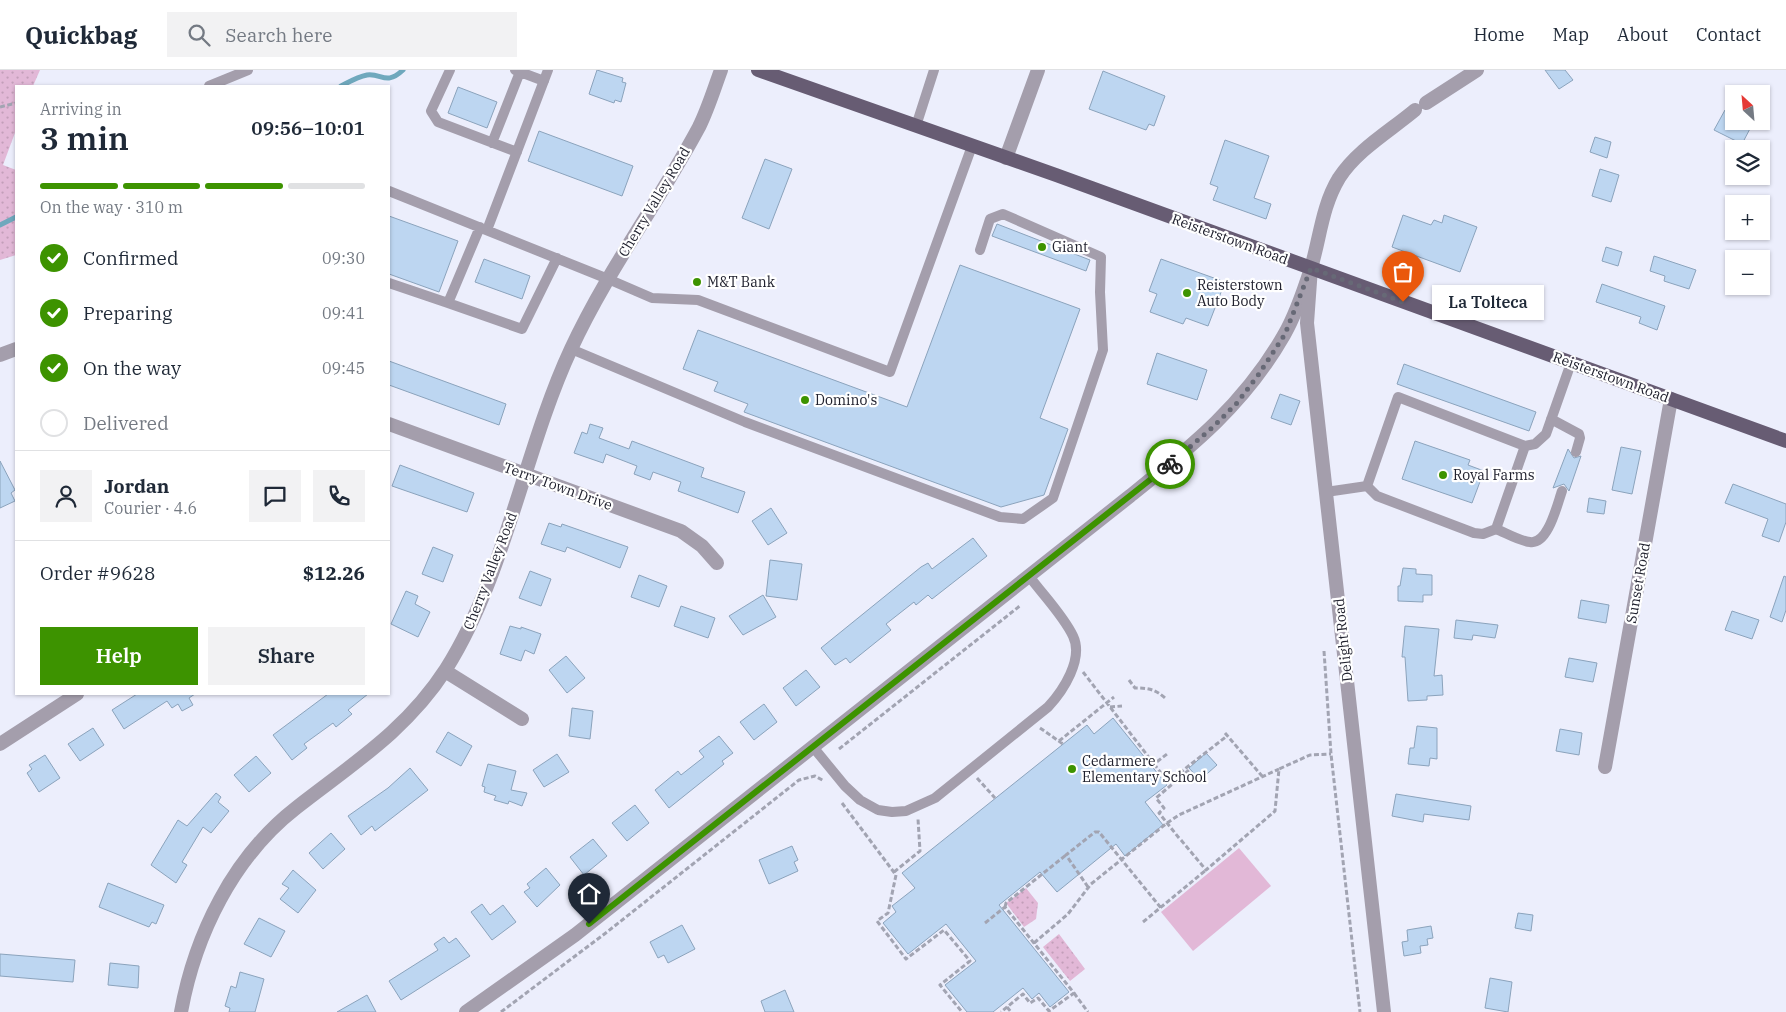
<!DOCTYPE html>
<html lang="en">
<head>
<meta charset="utf-8">
<style>
  :root { --surface:#fff; --page:#f2f2f3; --text:#1f2937; --muted:#747a83; --line:#e0e1e3; --accent:#3d9300 }
  body { margin:0; font-family:"IBM Plex Serif",serif; background:var(--page); color:var(--text); height:100vh; display:flex; flex-direction:column; font-size:19px; white-space:nowrap }
  * { box-sizing:border-box; margin:0 }
  p { font-size:16px; color:var(--muted) }
  .icon { flex:none; width:28px; height:28px; fill:none; stroke:currentColor; stroke-width:2; stroke-linecap:round; stroke-linejoin:round }
  .map { position:relative; flex:1; overflow:hidden }
  .panel { position:absolute; left:15px; top:15px; width:375px; height:610px; display:flex; flex-direction:column; background:var(--surface); border-radius:0px; box-shadow:0 1px 4px #0004 }
  .panel>* { flex:none }
  .needle { width:32px; rotate:334deg }
  .controls { position:absolute; left:1725px; top:15px; display:grid; gap:10px }
  .controls a { display:grid; place-items:center; width:45px; height:45px; border-radius:0px; background:var(--surface); box-shadow:0 1px 4px #0004; font-size:25px }
  .pin { position:absolute; display:grid; place-items:center; width:42px; height:42px; color:#fff; margin:-51px -21px; border-radius:50% 50% 50% 0; rotate:-45deg; box-shadow:0 0 5px #0007 }
  .pin .icon { rotate:45deg }
  .courier { position:absolute; display:grid; place-items:center; width:50px; height:50px; margin:-25px; border:4px solid #3d9300; border-radius:50%; background:#fff; color:#222; box-shadow:0 1px 6px #0007 }
  .bubble { position:absolute; height:35px; border-radius:0px; background:var(--surface); box-shadow:0 1px 4px #0004; font-size:16px; font-weight:600; line-height:35px; text-align:center }
  .head em { font-style:normal; font-weight:600 }
  .head div { display:flex; flex-direction:column-reverse }
  .head { display:flex; align-items:center; justify-content:space-between; height:85px; padding:0 25px }
  h1 { font-size:32px; font-weight:600; line-height:38px }
  .bar { display:grid; grid-template-columns:repeat(4,1fr); gap:8px 5px; align-content:center; height:60px; padding:0 25px }
  .bar i { height:6px; border-radius:4px; background:var(--line) }
  .bar .on { background:var(--accent) }
  .bar p { grid-column:span 4 }
  .line { display:flex; align-items:center; gap:12px; padding:0 25px; border-top:1px solid var(--line) }
  .line div { flex:1 }
  .round { display:grid; place-items:center; flex:none; width:52px; height:52px; border-radius:0px; background:var(--page) }
  ol { padding:0 25px; list-style:none }
  li { display:flex; align-items:center; gap:15px; height:55px }
  li p { margin-inline-start:auto }
  li .icon { padding:5px; border-radius:50%; background:var(--accent); color:#fff; stroke-width:4 }
  li:last-child { color:var(--muted) }
  li i { width:28px; height:28px; border:2px solid var(--line); border-radius:50% }
  .button { display:flex; gap:10px; margin-top:auto; padding:10px 25px }
  .button a { flex:1; height:58px; border-radius:0px; background:var(--accent); color:#fff; font-size:20px; font-weight:600; line-height:58px; text-align:center }
  .button a+a { background:var(--page); color:var(--text) }
  header { display:flex; align-items:center; gap:30px; box-sizing:border-box; height:70px; padding:0 25px; background:var(--surface); border-bottom:1px solid var(--line) }
  header strong { font-size:24px }
  nav { display:flex; gap:28px; margin-inline-start:auto; font-size:18px }
  .search { width:350px; height:45px; background:var(--page); display:flex; align-items:center; gap:12px; box-sizing:border-box; padding:0 18px; border-radius:0px; color:var(--muted); font-size:19px }
  .map>svg:first-child { display:block }
</style>
</head>
<body>
<header>
<strong>Quickbag</strong>
<div class="search"><svg class="icon" aria-label="search" viewBox="0 0 24 24"><circle cx="10" cy="10" r="6"/><path d="M15 15l6 6"/></svg>Search here</div>
<nav><a>Home</a><a>Map</a><a>About</a><a>Contact</a></nav>
</header>
<div class="map">
<svg width="1786" height="942" viewBox="0 0 1786 942">
  <defs>
    <pattern id="grass-dots" width="8" height="8" patternUnits="userSpaceOnUse" patternTransform="scale(1.25)"><rect width="8" height="8" fill="#e2b8d7"/><path d="M2 2h.1M6 6h.1" fill="none" stroke="#c29eb9" stroke-width="1.8" stroke-linecap="round"/></pattern>
  </defs>
  <rect width="100%" height="100%" fill="#eceefc"/>
  <path fill="url(#grass-dots)" d="M0,0H40L33,16H16V60L3,95L16,100V185L0,190Z
    M1026,818L1038,833L1036,849L1024,857L1006,833Z
    M1059,864L1085,899L1070,911L1043,877Z"/>
  <path fill="#e2b8d7" d="M1239,778L1271,816L1193,881L1161,842Z"/>
  <g fill="none" stroke-linecap="round" stroke-linejoin="round">
    <path stroke="#6fa8bd" stroke-width="5" d="M341,16C349,12 357,7 367,5C382,3 386,16 403,0
      M0,155L16,147"/>
  </g>
  <path fill="#bdd6f1" stroke="#8ba3bc" d="M597,0L623,8L622,12L626,13L621,32L615,30L614,33L589,24Z
    M1545,0H1565L1573,10L1559,19Z
    M1103,1L1165,26L1154,56L1149,54L1146,60L1089,39Z
    M458,17L497,32L487,58L448,43Z
    M1725,40L1734,45V51H1754L1742,74L1714,60Z
    M539,61L633,96L622,126L528,91Z
    M1595,67L1611,72L1607,88L1590,82Z
    M1225,70L1269,86L1254,128L1271,134L1266,149L1213,130L1218,117L1210,114Z
    M765,89L792,99L769,159L742,148Z
    M1600,99L1619,105L1611,132L1592,126Z
    M1403,145L1431,155L1434,150L1442,153L1444,145L1477,157L1460,202L1392,177Z
    M389,146L458,171L439,222L389,204Z
    M997,154L1090,190L1086,201L992,166Z
    M1606,177L1622,182L1618,196L1602,191Z
    M1654,186L1696,200L1689,219L1664,211L1665,206L1650,201Z
    M484,189L530,206L522,229L475,212Z
    M1161,189L1225,212L1208,256L1186,248L1183,254L1150,242L1157,224L1149,221Z
    M960,195L1080,239L1040,348L1068,359L1044,425L1001,437L744,342L748,334L714,321L718,312L683,299L698,260L907,337Z
    M1602,214L1665,236L1657,260L1639,253L1641,247L1596,232Z
    M1157,283L1207,300L1197,330L1147,314Z
    M389,291L506,334L499,355L389,315Z
    M1404,294L1536,342L1529,361L1397,314Z
    M1280,324L1300,331L1291,355L1271,348Z
    M590,354L603,358L599,368L629,379L632,371L704,398L701,407L745,422L738,443L678,421L681,412L653,402L650,410L634,404L637,396L606,384L603,393L574,383L582,362L587,364Z
    M1415,371L1470,390L1468,395L1484,401L1472,433L1402,409Z
    M1621,377L1641,381L1632,424L1612,420Z
    M1568,379L1574,388L1581,386L1569,421L1564,414L1553,418Z
    M0,391L15,420L11,423L15,431L0,438Z
    M400,395L474,423L467,442L392,416Z
    M1733,414L1786,434V452L1779,472L1762,466L1768,449L1725,433Z
    M1589,428L1606,431L1604,444L1587,442Z
    M771,438L787,463L768,475L752,451Z
    M549,453L561,457L562,454L628,477L620,498L567,477L565,482L541,474Z
    M973,468L987,486L932,529L928,525L916,535L914,532L886,554L891,560L850,593L846,588L835,595L821,578L921,497L928,493L932,499Z
    M433,477L453,485L443,512L422,504Z
    M770,490L802,494L797,530L766,526Z
    M1403,498L1416,499V504L1432,505V525H1423V532L1398,531V516H1400Z
    M530,501L551,509L541,536L519,528Z
    M639,505L667,516L659,537L631,527Z
    M1784,506L1786,507V540L1782,552L1770,547Z
    M406,521L418,526L415,534L430,542L418,567L391,554Z
    M763,525L776,547L743,565L729,546Z
    M1581,530L1609,535L1606,553L1578,548Z
    M681,536L715,548L708,568L674,556Z
    M1732,541L1759,550L1752,569L1725,560Z
    M1456,550L1498,555L1495,568L1473,565L1472,570L1454,568Z
    M510,556L521,559V557L541,564L534,584L525,580L521,591L500,584Z
    M1405,556L1439,559L1434,606L1442,605L1443,625L1427,626V630L1408,631L1405,587H1402Z
    M566,586L585,608L567,623L549,600Z
    M1569,588L1597,593L1593,612L1565,607Z
    M806,600L820,617L796,636L783,618Z
    M137,624H195L189,628L193,635L182,641L178,634L172,638L167,631L124,659L112,640Z
    M328,624H368L348,640L352,644L336,657L333,653L304,674L307,678L292,690L273,665Z
    M764,634L777,652L754,670L740,652Z
    M572,638L593,641L590,669L569,666Z
    M1113,648L1167,715L1145,732L1163,755L1125,786L1116,774L1057,822L1040,802L999,835L1069,922L1050,937L1039,923L1032,929L1023,918L993,942H967L945,915L976,891L946,854L908,884L883,853L896,842L892,836L915,818L902,803L1087,655L1094,664Z
    M1417,656L1437,658V689L1430,688L1429,696L1408,694L1410,678H1414Z
    M93,658L104,675L80,691L68,674Z
    M1560,659L1582,663L1579,685L1556,681Z
    M448,662L472,676L461,696L436,682Z
    M719,666L733,683L722,691L724,694L669,738L655,720L678,701L681,705L704,687L699,681Z
    M1206,683L1217,695L1200,710L1189,698Z
    M557,684L569,702L544,717L533,700Z
    M45,685L60,708L39,722L27,703L32,699L29,695Z
    M256,686L271,703L249,722L234,705Z
    M488,694L516,701L511,720L527,723L522,736L509,731L508,734L494,730L496,726L484,722L485,717L482,716Z
    M410,698L428,720L375,761L372,756L361,765L348,746L388,718Z
    M216,723L221,727L218,732L229,741L211,763L203,757L182,792L187,795L176,813L151,795L178,750L187,756Z
    M1396,724L1471,736L1469,750L1424,744L1423,752L1392,746Z
    M635,735L649,753L627,771L612,753Z
    M331,763L345,779L323,799L309,783Z
    M593,769L607,786L584,805L570,787Z
    M792,776L798,790L794,792L798,801L769,814L759,790Z
    M546,798L560,815L537,837L524,822L530,818L527,814Z
    M293,800L316,820L298,843L280,829L289,818L282,814Z
    M108,813L164,835L156,854L152,852L149,857L99,837Z
    M482,834L490,845L503,835L516,852L492,870L471,842Z
    M1518,843L1533,845L1531,861L1515,858Z
    M259,848L285,861L271,887L244,874Z
    M682,855L695,879L668,893L664,885L658,888L650,872Z
    M1431,856L1433,868L1427,869L1428,875L1420,876L1421,883L1404,886L1402,872L1408,871L1407,860Z
    M444,867L449,873L456,868L470,886L401,930L389,911L438,880L434,874Z
    M0,884L75,890L73,912L0,906Z
    M110,893L139,896L138,918L108,915Z
    M240,902L264,909L255,942H229L230,938L225,936L231,916L236,918Z
    M1490,908L1512,912L1508,942L1485,938Z
    M785,920L794,942H765L761,931Z
    M367,925L376,942H337Z"/>
  <g fill="none" stroke-linecap="round" stroke-linejoin="round">
    <path stroke="#a2a4b2" stroke-width="3" stroke-dasharray="5 2.5" stroke-linecap="butt" d="M0,37L16,33
      M1324,581L1331,684L1360,942
      M1083,602L1154,694L1167,684
      M1129,610L1135,618C1148,618 1155,619 1165,628
      M1110,637L1122,636
      M1040,658L1063,674
      M1225,663L1262,706
      M1059,671L1114,627
      M839,679L1021,535
      M1154,694L1168,712L1227,666
      M977,708L995,728
      M842,733L896,805L888,843L877,851L906,889L944,860L970,891L940,915L962,942
      M1179,768L1159,743L1164,738L1156,728L1190,699
      M1181,770L1206,800L1275,741L1279,699L1310,685L1331,684
      M894,802L920,781L918,749
      M1088,817L1066,785L1095,762H1099L1161,838
      M1005,837L1006,833L1066,785
      M1143,852L1206,800
      M985,853L1005,837L1074,923L1049,941L1038,928L1030,933L1023,924L1001,942
      M1034,873L1068,844L1091,814L1167,753L1179,745L1279,699
      M1074,923L1088,942
      M1007,937L1011,942
      M501,942L607,862L799,710L815,706L824,711"/>
    <path stroke="#a49eac" stroke-width="10" d="M450,0L431,41L438,52L517,82
      M515,0L544,11
      M209,16L248,0
      M916,56L934,0
      M492,73L520,2
      M389,121L608,209L652,228L698,230L890,302L972,76
      M480,157L448,233L522,259L557,188
      M487,160L548,0
      M389,213L448,233
      M571,279L745,352L1000,447L1023,449L1053,428L1103,280L1100,222L1101,187L1003,144L990,149L980,180
      M1551,349L1579,364L1580,368L1576,382
      M1367,416L1377,426L1474,463L1483,464L1496,459L1525,376
      M1326,422L1367,416L1398,327L1525,376L1535,374L1546,364L1571,293
      M1496,459C1506,463 1519,471 1530,472C1548,475 1557,435 1562,421
      M813,677L845,716L860,730L878,740L892,742L906,741L935,728L1048,637C1063,621 1084,589 1073,566C1063,545 1043,525 1029,506"/>
    <path stroke="#a49eac" stroke-width="14" d="M1426,33L1477,0
      M1006,88L1038,0
      M0,285L16,279
      M389,354L681,461L702,476L717,493
      M445,601L522,649
      M0,674L77,624
      M1605,697L1671,329
      M181,942C195,865 233,787 296,738C352,694 406,661 446,599C506,504 524,380 571,279C607,201 659,132 699,57C708,39 714,19 721,0
      M466,942L575,865L1130,426C1191,377 1244,335 1284,265C1295,246 1304,220 1311,198C1320,168 1322,136 1339,108C1357,80 1390,61 1415,40"/>
    <path stroke="#a49eac" stroke-width="14" d="M1311,198L1307,253L1384,942"/>
    <path stroke="#675c73" stroke-width="14" d="M758,0L1056,105L1786,371"/>
  </g>
  <g fill="none" stroke-linecap="round" stroke-linejoin="round">
    <path stroke="#676976" stroke-width="5" stroke-dasharray="0 9" d="M1170,394L1213,357L1237,333L1259,304L1285,264L1311,198L1403,232"/>
    <path stroke="#3d9300" stroke-width="6" d="M589,854L1170,394"/>
  </g>
  <g fill="#3d9300" stroke="#fff" stroke-width="2">
    <circle cx="1042" cy="177" r="5"/>
    <circle cx="697" cy="212" r="5"/>
    <circle cx="1187" cy="223" r="5"/>
    <circle cx="805" cy="330" r="5"/>
    <circle cx="1443" cy="405" r="5"/>
    <circle cx="1072" cy="699" r="5"/>
  </g>
  <g text-anchor="middle" dominant-baseline="central" stroke-width="4.5" stroke-linejoin="round" paint-order="stroke">
    <g font-size="14" fill="#20212e" stroke="#fff">
      <text transform="translate(654 132) rotate(-59)">Cherry Valley Road</text>
      <text transform="translate(1230 169) rotate(20)">Reisterstown Road</text>
      <text transform="translate(1611 307) rotate(20)">Reisterstown Road</text>
      <text transform="translate(558 416) rotate(20)">Terry Town Drive</text>
      <text transform="translate(490 501) rotate(-69)">Cherry Valley Road</text>
      <text transform="translate(1638 513) rotate(-80)">Sunset Road</text>
      <text transform="translate(1343 570) rotate(-96)">Delight Road</text>
    </g>
    <g font-size="14" fill="#20212e" stroke="#fff" text-anchor="start">
      <text x="1052" y="177">Giant</text>
      <text x="707" y="212">M&amp;T Bank</text>
      <text x="1197" y="215">Reisterstown<tspan x="1197" dy="16">Auto Body</tspan></text>
      <text x="815" y="330">Domino's</text>
      <text x="1453" y="405">Royal Farms</text>
      <text x="1082" y="691">Cedarmere<tspan x="1082" dy="16">Elementary School</tspan></text>
    </g>
  </g>
</svg>
<div class="controls">
<a><svg class="needle" viewBox="-14 -14 28 28"><path d="M0-13l5 13h-10z" fill="#e53935"/><path d="M0 13l5-13h-10z" fill="#747a83"/></svg></a>
<a><svg class="icon" aria-label="layers" viewBox="0 0 24 24"><path d="M12 4l9 5-9 5-9-5zM3 14l9 5 9-5"/></svg></a>
<a>+</a>
<a>−</a>
</div>
<div class="pin" style="left:1403px;top:232px;background:#ea580c"><svg class="icon" aria-label="bag" viewBox="0 0 24 24"><path d="M5 8h14l-1 12H6zM9 8a3 3 0 0 1 6 0"/></svg></div>
<div class="pin" style="left:589px;top:854px;background:#1f2937"><svg class="icon" aria-label="home" viewBox="0 0 24 24"><path d="M3 11l9-7 9 7M6 9v11h12V9"/></svg></div>
<div class="courier" style="left:1170px;top:394px"><svg class="icon" aria-label="bike" viewBox="0 0 24 24"><circle cx="6" cy="16" r="4"/><circle cx="18" cy="16" r="4"/><path d="M6 16l4-8h5l3 8M10 8l3 8H6M13 5h3"/></svg></div>
<div class="bubble" style="left:1432px;top:215px;width:112px">La Tolteca</div>
<section class="panel">
<div class="head"><div><h1>3 min</h1><p>Arriving in</p></div><em>09:56–10:01</em></div>
<div class="bar"><i class="on"></i><i class="on"></i><i class="on"></i><i></i><p>On the way · 310 m</p></div>
<ol>
<li><svg class="icon" aria-label="check" viewBox="0 0 24 24"><path d="M5 12l5 5 9-10"/></svg>Confirmed<p>09:30</p></li>
<li><svg class="icon" aria-label="check" viewBox="0 0 24 24"><path d="M5 12l5 5 9-10"/></svg>Preparing<p>09:41</p></li>
<li><svg class="icon" aria-label="check" viewBox="0 0 24 24"><path d="M5 12l5 5 9-10"/></svg>On the way<p>09:45</p></li>
<li><i></i>Delivered</li>
</ol>
<div class="line" style="height:90px"><a class="round"><svg class="icon" aria-label="person" viewBox="0 0 24 24"><circle cx="12" cy="8" r="4"/><path d="M4 21q1-7 8-7t8 7"/></svg></a><div><b>Jordan</b><p>Courier · 4.6</p></div><a class="round"><svg class="icon" aria-label="chat" viewBox="0 0 24 24"><path d="M4 5h16v11H9l-5 4z"/></svg></a><a class="round"><svg class="icon" aria-label="phone" viewBox="0 0 24 24"><path d="M5 4h4l2 5-3 2q2 4 5 5l2-3 5 2v4C11 20 4 13 5 4z"/></svg></a></div>
<div class="line" style="height:65px"><div>Order #9628</div><b>$12.26</b></div>
<div class="button"><a>Help</a><a>Share</a></div>
</section>
</div>
</body>
</html>
